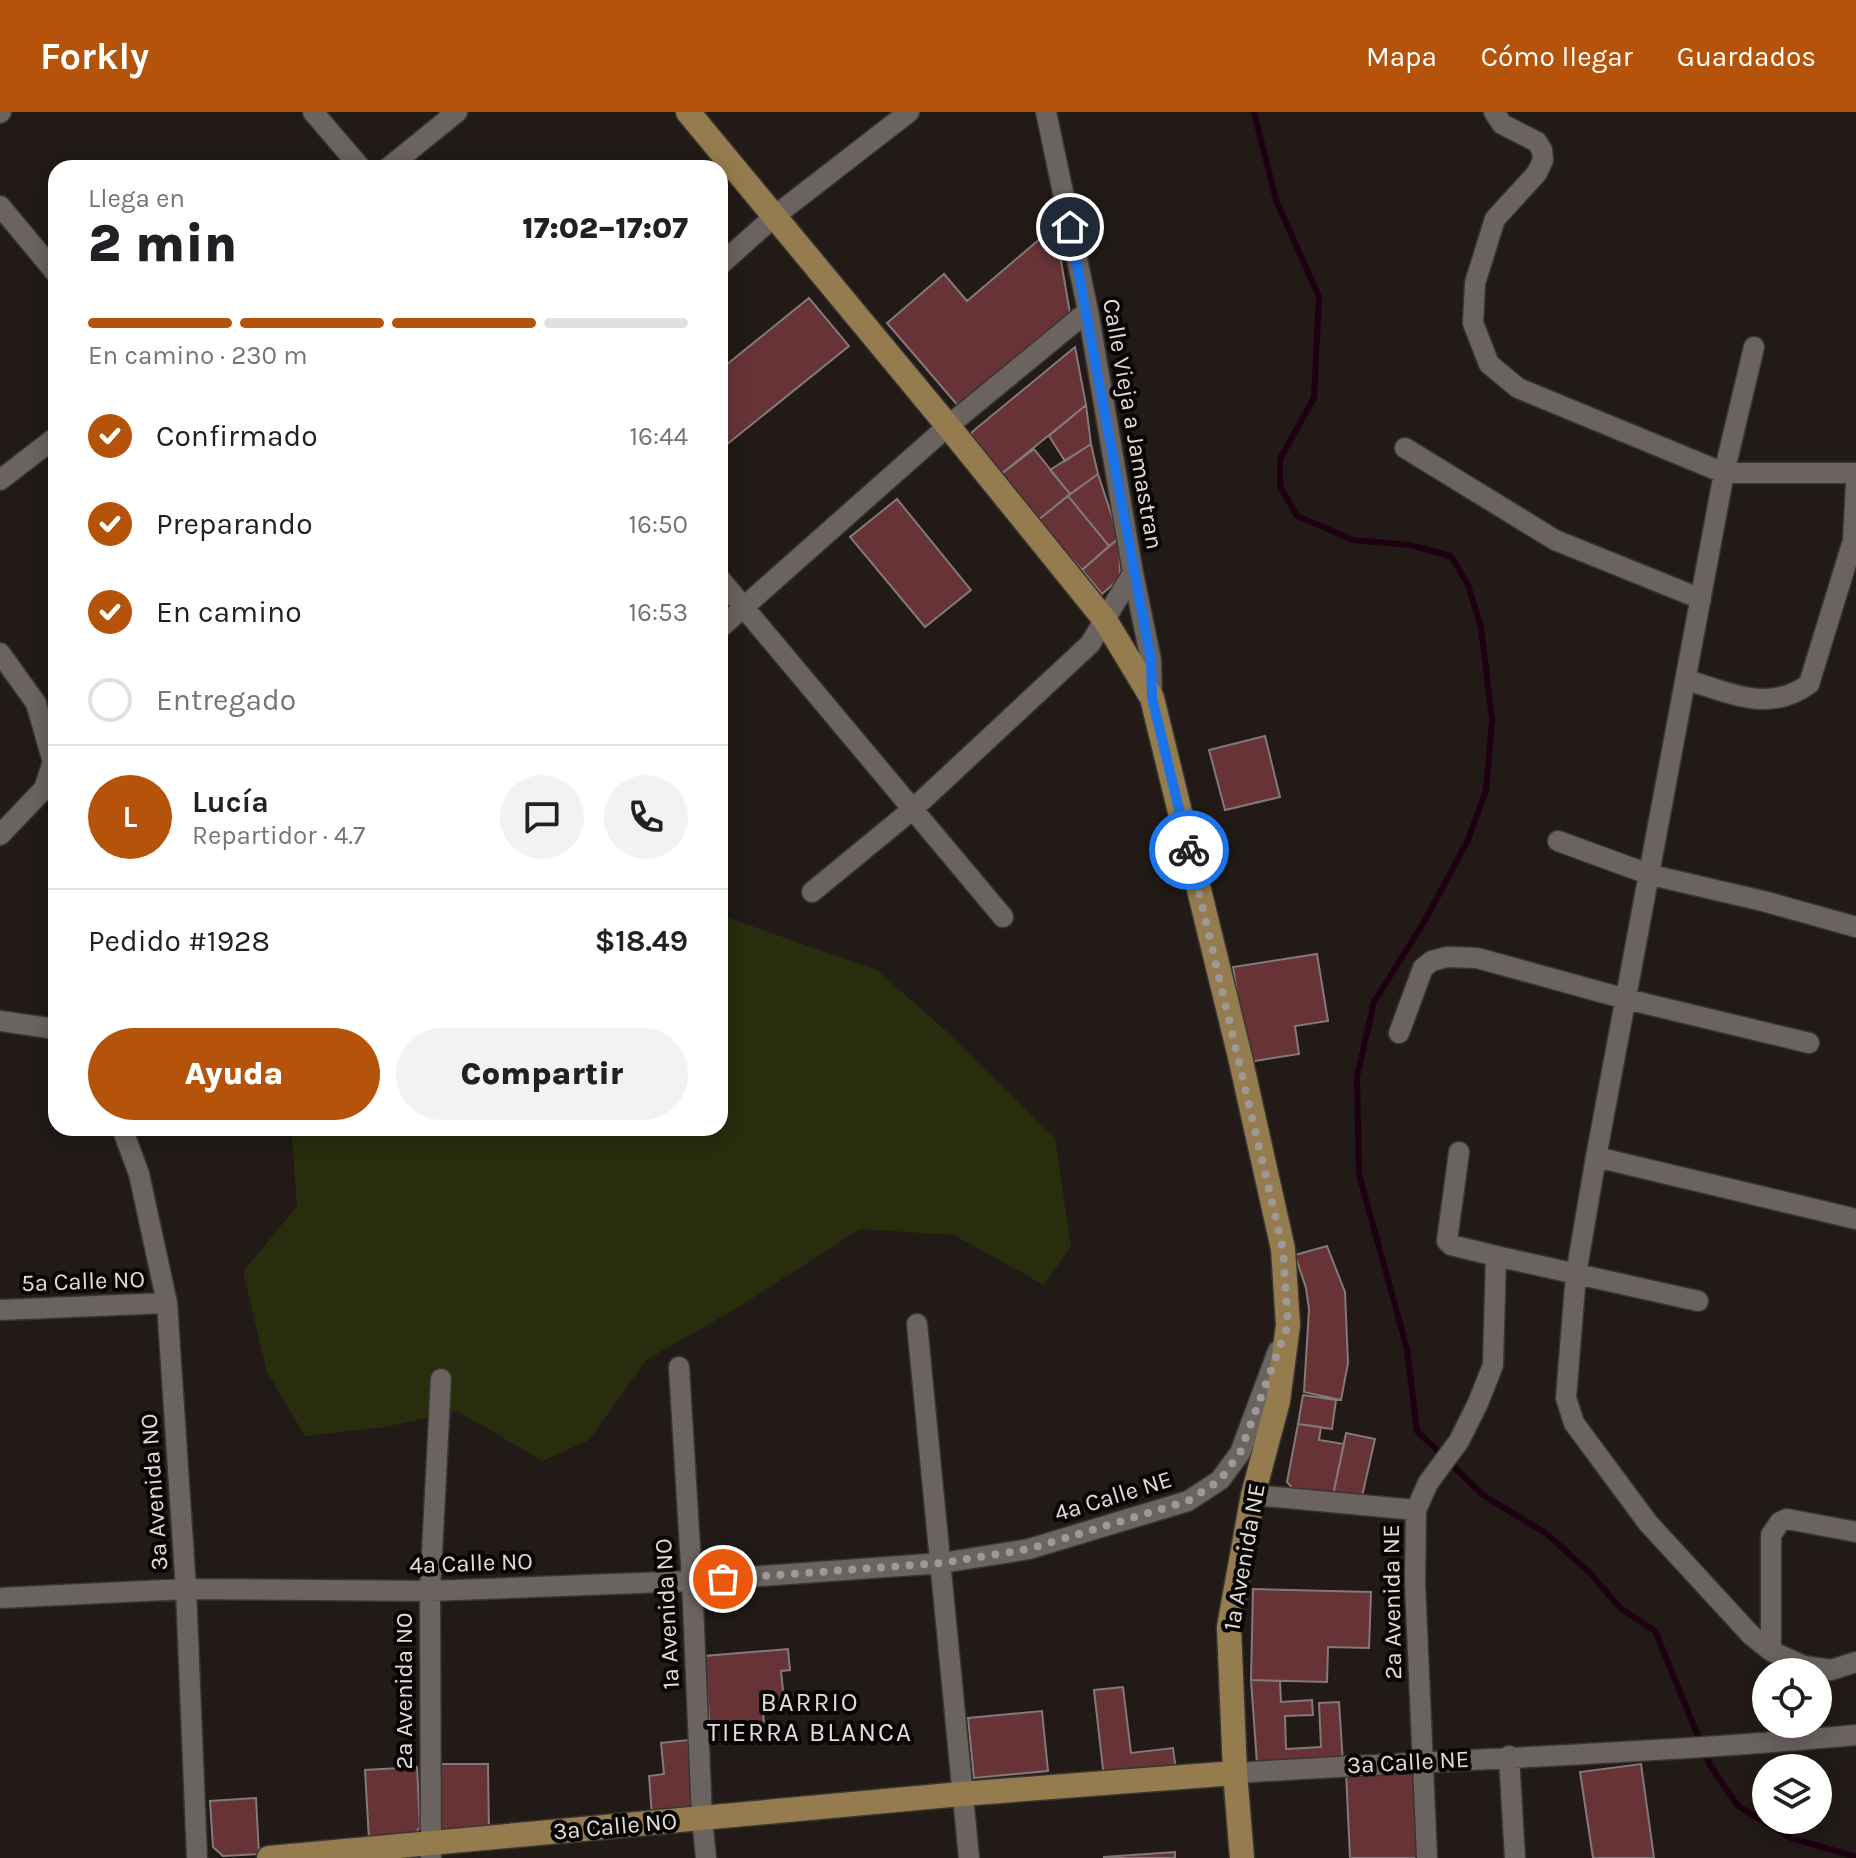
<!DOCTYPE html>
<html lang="es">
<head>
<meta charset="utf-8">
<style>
  :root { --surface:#fff; --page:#f2f2f2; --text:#202124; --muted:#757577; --line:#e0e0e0; --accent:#b45309 }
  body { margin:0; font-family:Karla,sans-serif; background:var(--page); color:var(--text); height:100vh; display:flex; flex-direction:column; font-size:30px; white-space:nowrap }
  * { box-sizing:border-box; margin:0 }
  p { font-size:26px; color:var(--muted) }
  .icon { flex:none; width:44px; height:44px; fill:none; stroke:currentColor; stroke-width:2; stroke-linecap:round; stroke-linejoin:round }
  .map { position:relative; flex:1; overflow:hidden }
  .side { position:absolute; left:48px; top:48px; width:680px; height:976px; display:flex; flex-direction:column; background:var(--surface); border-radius:24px; box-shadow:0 4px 20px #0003 }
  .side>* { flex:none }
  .fabs { position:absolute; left:1752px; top:1546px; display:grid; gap:16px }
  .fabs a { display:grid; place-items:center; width:80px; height:80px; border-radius:50%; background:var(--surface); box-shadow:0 4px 20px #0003; font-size:40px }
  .pin { position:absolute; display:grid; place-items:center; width:68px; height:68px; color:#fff; margin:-34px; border:4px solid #fff; border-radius:50%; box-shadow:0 2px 8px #0007 }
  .courier { position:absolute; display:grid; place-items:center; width:80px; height:80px; margin:-40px; border:6px solid #1a73e8; border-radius:50%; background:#fff; color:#222; box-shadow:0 2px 10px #0007 }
  .overview em { font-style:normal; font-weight:800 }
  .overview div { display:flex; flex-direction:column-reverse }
  .overview { display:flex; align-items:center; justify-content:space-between; height:136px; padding:0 40px }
  h1 { font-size:52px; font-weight:800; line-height:60px }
  .bar { display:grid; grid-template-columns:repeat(4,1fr); gap:12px 8px; align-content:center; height:96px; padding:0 40px }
  .bar i { height:10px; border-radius:6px; background:var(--line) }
  .bar .active { background:var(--accent) }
  .bar p { grid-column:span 4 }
  .line { display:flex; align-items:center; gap:20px; padding:0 40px; border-top:2px solid var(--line) }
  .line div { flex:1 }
  .round { display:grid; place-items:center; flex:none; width:84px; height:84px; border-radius:42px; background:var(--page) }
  ol { padding:0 40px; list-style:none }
  li { display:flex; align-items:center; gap:24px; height:88px }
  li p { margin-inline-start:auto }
  li .icon { padding:8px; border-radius:50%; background:var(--accent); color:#fff; stroke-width:4 }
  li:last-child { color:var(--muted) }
  li i { width:44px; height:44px; border:4px solid var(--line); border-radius:50% }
  .primary-button { display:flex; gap:16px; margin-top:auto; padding:16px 40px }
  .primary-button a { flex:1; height:92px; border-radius:48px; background:var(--accent); color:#fff; font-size:32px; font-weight:800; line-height:92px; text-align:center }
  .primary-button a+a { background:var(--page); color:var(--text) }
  header { display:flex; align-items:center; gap:48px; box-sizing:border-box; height:112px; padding:0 40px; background:var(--accent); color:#fff }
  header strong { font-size:38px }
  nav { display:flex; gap:44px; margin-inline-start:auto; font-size:28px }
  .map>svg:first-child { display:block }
</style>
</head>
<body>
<header>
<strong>Forkly</strong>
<nav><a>Mapa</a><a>Cómo llegar</a><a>Guardados</a></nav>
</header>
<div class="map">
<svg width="1856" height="1746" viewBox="0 0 1856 1746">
  <rect width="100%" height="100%" fill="#211a17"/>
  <path fill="#282d0d" d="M720,803L877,858L946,919L1055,1026L1071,1134L1044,1173L954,1123L860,1117L737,1196L646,1248L589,1328L543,1349L457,1299L385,1315L305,1324L267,1260L243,1160L297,1094L292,1023L288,1016H720Z"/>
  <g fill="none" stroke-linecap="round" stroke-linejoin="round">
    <path stroke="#1d0012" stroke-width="6" d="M1254,0L1276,88L1319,185L1314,286L1280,347V374L1297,404L1353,428L1410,433L1451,444L1468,473L1481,515L1492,607L1486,678L1468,728L1424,810L1374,890L1357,965L1359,1062L1407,1237L1417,1319L1483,1383L1547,1422L1590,1461L1620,1496L1655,1519L1710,1653L1738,1694L1791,1726L1856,1745"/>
  </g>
  <path fill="#673337" stroke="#827979" stroke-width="2" d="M1055,114L1070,201L960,296L887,211L944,162L967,189Z
    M809,186L849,234L720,338V258Z
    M1075,235L1086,293L1000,363L971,328L972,320Z
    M1086,293L1091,332L1065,349L1049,324Z
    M1091,332L1098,362L1070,382L1050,358Z
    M1034,337L1070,382L1037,409L1000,363Z
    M1098,362L1119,426L1109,434L1068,384Z
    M1068,384L1109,434L1082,458L1037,409Z
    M897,387L971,478L925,515L850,425Z
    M1119,426L1120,466L1102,482L1082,458Z
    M1265,624L1280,685L1225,698L1209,638Z
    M1317,842L1328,909L1295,914L1299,942L1248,950L1233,855Z
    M1327,1134L1345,1180L1348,1251L1341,1288L1304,1280L1309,1197L1306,1176L1295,1143Z
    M1303,1283L1336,1288L1332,1317L1298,1312Z
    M1298,1312L1321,1315L1319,1328L1344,1332L1333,1383L1292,1376L1287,1370Z
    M1346,1321L1375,1327L1361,1389L1333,1383Z
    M1253,1477L1371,1480L1369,1536L1328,1535L1327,1570L1251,1568Z
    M788,1537L790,1558L781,1559L784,1588L762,1590L764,1611L710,1616L704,1544Z
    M1251,1568L1280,1569L1281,1590L1312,1588L1313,1603L1285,1604L1286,1637L1321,1635L1319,1591L1339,1590L1343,1652H1257Z
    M1123,1575L1131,1641L1173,1636L1176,1658L1104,1666L1094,1578Z
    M1042,1599L1048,1659L974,1666L968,1606Z
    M688,1628L695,1700L652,1704L649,1664L664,1662L661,1631Z
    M439,1652H488L489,1721L451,1722L440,1717Z
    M1641,1652L1654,1746H1593L1580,1660Z
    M417,1655L420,1715L412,1725L369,1728L365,1658Z
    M1414,1657L1418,1746H1350L1346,1660Z
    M256,1686L259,1742L223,1744L213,1735L210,1689Z
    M1175,1740V1746H1104V1745Z"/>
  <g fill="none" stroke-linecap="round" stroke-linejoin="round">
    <g stroke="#393533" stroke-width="23">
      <path id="minor" d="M313,0L361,56
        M1046,0L1088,199L1133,461L1151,548L1152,586
        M1494,0L1502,12L1537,30L1542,38L1543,48L1537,61L1495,107L1475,171L1473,211L1489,252L1518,276L1724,361H1856
        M0,1L1,0
        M388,56L457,0
        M0,94L56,161
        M720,153L776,103L909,0
        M1754,235L1724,361L1596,1045L1576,1162L1566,1286L1574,1311L1648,1411L1751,1523L1771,1539L1804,1554L1831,1558L1856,1550
        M1405,336L1555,428L1701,487
        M0,368L56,325
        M720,467L1003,805
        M720,516L948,314L1088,199
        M0,541L36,591L53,650L44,677L0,723
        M1686,568C1730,580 1768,602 1809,572L1853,429L1856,372
        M1558,729L1651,763L1763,789L1856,815
        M812,780L913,697L1090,532L1133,461
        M0,909L56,917
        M1399,921L1423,856L1432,849L1447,845L1477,846L1626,887L1809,931
        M122,1016L139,1062L167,1191L186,1477L197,1746
        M1459,1040L1447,1129L1451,1133L1496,1144
        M1596,1045L1856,1107
        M0,1198L167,1191
        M917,1212L969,1746
        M679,1255L692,1469L702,1706L706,1746
        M1253,1383L1416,1398
        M0,1486L186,1477L430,1479L692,1469L942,1451L1029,1437L1188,1389L1220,1368L1240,1341L1278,1239
        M1771,1539V1423L1780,1410L1787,1407L1856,1420
        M1509,1644L1515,1746
        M1235,1661C1442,1648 1649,1642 1856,1623
        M431,1746L430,1479L441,1267
        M1427,1746L1415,1471L1416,1398L1428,1371L1459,1329L1478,1291L1493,1253L1496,1144L1698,1189"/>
    </g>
    <g stroke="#393533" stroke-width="27">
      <path id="major" d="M688,0L948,314L1105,508L1152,586L1240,945L1283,1137L1288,1213L1278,1289L1253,1383L1229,1515L1235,1661L1242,1746
        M269,1746L961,1682L1235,1661"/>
    </g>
    <use href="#minor" stroke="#6a635f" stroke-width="20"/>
    <use href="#major" stroke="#957c4e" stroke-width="24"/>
  </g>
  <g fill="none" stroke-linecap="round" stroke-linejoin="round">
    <path stroke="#9e9896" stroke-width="8" stroke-dasharray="0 14.4" d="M723,1467L942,1451L1029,1437L1188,1389L1220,1368L1240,1341L1288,1213L1283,1137L1189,738"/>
    <path stroke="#1a73e8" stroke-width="10" d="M1070,115L1151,548L1152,586L1189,738"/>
  </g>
  <g text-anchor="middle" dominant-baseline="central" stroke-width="8" stroke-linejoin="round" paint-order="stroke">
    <g font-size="24" fill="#e1dcda" stroke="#080605">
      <text transform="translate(1133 312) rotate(80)">Calle Vieja a Jamastran</text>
      <text transform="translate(83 1169) rotate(-2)">5a Calle NO</text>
      <text transform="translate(154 1380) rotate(-94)">3a Avenida NO</text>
      <text transform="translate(1113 1384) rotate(-17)">4a Calle NE</text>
      <text transform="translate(1244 1445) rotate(-80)">1a Avenida NE</text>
      <text transform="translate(471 1451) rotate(-2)">4a Calle NO</text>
      <text transform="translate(1392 1490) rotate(-91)">2a Avenida NE</text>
      <text transform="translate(667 1502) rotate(-93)">1a Avenida NO</text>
      <text transform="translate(404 1579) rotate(-90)">2a Avenida NO</text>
      <text transform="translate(1408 1650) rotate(-3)">3a Calle NE</text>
      <text transform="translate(615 1714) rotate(-5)">3a Calle NO</text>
    </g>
    <g font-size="26" letter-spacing="2" fill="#e1dcda" stroke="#080605">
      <text x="810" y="1590">BARRIO<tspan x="810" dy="30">TIERRA BLANCA</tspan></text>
    </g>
  </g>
</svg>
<div class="fabs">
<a><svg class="icon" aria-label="locate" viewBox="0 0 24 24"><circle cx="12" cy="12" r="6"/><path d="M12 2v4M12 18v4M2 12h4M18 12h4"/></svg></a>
<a><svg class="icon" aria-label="layers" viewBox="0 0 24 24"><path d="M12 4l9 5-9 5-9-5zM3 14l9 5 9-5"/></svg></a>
</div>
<div class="pin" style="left:723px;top:1467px;background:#ea580c"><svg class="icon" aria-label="bag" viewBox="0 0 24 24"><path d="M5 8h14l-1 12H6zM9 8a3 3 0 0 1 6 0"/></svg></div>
<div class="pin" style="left:1070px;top:115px;background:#1f2937"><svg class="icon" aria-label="home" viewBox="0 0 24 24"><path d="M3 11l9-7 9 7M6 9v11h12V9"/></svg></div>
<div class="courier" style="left:1189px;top:738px"><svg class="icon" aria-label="bike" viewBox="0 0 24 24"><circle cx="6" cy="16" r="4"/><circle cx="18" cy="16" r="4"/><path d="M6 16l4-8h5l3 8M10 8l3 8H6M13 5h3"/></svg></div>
<section class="side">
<div class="overview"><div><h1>2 min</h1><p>Llega en</p></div><em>17:02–17:07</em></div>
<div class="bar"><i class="active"></i><i class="active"></i><i class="active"></i><i></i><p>En camino · 230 m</p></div>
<ol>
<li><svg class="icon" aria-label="check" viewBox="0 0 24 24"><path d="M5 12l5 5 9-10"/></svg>Confirmado<p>16:44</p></li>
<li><svg class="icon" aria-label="check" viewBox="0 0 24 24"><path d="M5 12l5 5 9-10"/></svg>Preparando<p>16:50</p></li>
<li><svg class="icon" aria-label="check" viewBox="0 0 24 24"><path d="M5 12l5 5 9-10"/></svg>En camino<p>16:53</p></li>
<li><i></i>Entregado</li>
</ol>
<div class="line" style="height:144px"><b class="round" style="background:var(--accent);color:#fff">L</b><div><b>Lucía</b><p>Repartidor · 4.7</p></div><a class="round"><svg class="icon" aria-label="chat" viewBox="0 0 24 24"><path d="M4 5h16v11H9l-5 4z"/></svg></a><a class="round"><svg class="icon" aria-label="phone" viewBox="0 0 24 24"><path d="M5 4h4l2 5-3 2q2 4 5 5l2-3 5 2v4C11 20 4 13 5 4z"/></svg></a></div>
<div class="line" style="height:104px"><div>Pedido #1928</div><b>$18.49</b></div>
<div class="primary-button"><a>Ayuda</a><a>Compartir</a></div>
</section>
</div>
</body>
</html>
